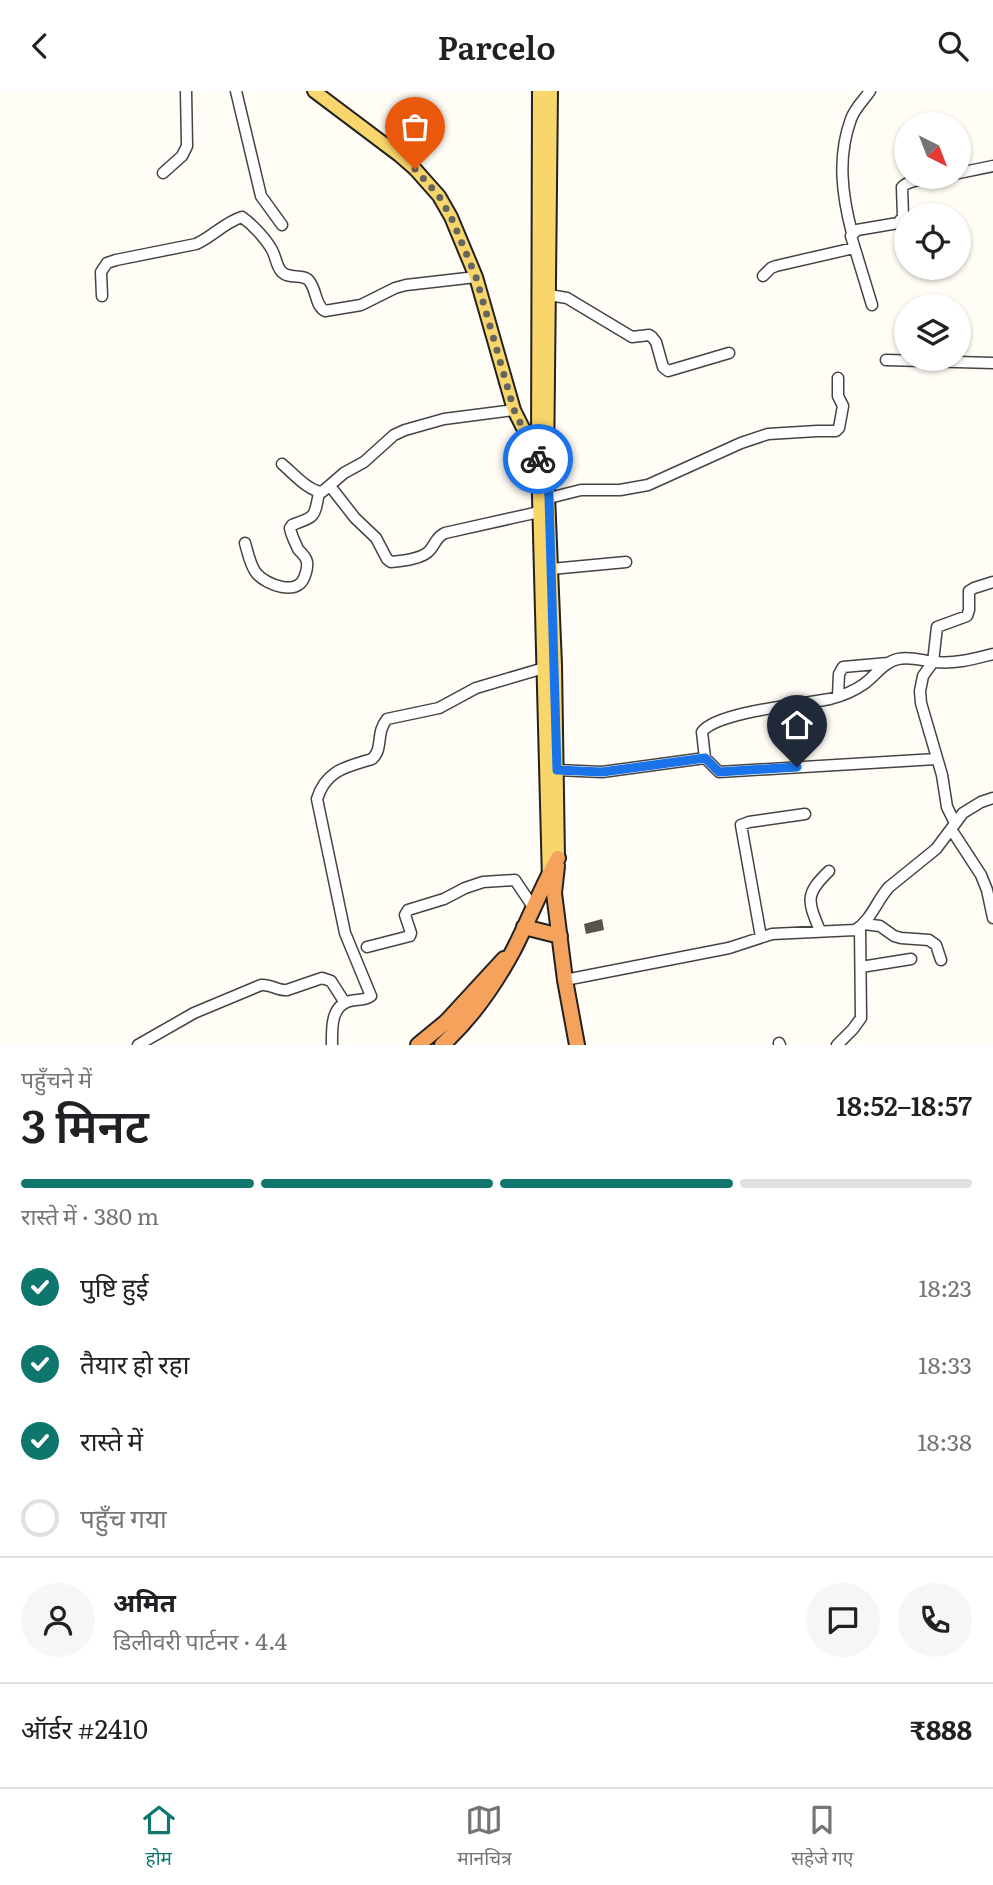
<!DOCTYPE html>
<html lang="hi">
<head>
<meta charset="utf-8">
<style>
  :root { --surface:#fff; --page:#f6f6f6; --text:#202124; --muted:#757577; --line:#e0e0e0; --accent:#0f766e }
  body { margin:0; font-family:Literata,"Noto Sans Devanagari",serif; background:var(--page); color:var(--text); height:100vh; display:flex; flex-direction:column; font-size:26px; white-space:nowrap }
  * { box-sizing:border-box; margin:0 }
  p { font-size:23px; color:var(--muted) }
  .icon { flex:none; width:38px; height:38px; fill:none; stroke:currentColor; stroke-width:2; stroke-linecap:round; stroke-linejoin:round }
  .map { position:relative; height:954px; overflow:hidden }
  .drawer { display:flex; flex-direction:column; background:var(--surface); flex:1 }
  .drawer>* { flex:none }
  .needle { width:46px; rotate:138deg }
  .controls { position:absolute; left:894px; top:21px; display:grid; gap:14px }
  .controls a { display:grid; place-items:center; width:77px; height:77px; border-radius:50%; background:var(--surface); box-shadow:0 2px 5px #0004; font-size:35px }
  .pin { position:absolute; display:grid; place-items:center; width:60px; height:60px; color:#fff; margin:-72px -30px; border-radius:50% 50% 50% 0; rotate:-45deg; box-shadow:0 0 7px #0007 }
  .pin .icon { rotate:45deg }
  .courier { position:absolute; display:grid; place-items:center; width:70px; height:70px; margin:-35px; border:5px solid #1a73e8; border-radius:50%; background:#fff; color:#222; box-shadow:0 2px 9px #0007 }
  .overview em { font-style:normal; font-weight:600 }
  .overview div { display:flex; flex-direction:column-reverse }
  .overview { display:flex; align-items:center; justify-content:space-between; height:119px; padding:0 21px }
  h1 { font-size:46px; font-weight:600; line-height:52px }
  .bar { display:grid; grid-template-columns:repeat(4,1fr); gap:10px 7px; align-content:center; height:84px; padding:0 21px }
  .bar i { height:9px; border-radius:5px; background:var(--line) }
  .bar .active { background:var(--accent) }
  .bar p { grid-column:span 4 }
  .line { display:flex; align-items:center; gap:18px; padding:0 21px; border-top:2px solid var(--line) }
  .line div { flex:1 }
  .round { display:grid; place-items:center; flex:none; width:74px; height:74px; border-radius:37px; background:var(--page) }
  ol { padding:0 21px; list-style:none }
  li { display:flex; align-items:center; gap:21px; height:77px }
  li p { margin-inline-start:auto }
  li .icon { padding:7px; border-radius:50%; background:var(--accent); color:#fff; stroke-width:4 }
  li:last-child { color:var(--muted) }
  li i { width:38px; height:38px; border:4px solid var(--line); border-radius:50% }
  header { display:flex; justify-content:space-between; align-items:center; height:91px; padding:0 21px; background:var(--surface); font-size:32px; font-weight:600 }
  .menu { display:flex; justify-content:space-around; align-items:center; height:98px; border-top:2px solid var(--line); background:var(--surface); font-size:19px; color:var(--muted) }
  .menu a { display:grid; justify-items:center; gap:4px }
  .menu .active { color:var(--accent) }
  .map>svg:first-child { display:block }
</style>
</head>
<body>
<header><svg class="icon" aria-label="back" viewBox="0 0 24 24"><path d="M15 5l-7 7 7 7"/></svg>Parcelo<svg class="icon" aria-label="search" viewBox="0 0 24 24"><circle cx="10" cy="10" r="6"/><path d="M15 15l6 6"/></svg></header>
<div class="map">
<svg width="993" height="954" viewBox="0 0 993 954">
  <rect width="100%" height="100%" fill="#fffdf5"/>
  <path fill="#5a524d" d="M602,828L604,839L586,843L584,833Z"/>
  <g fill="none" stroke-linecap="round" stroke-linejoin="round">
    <g stroke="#444" stroke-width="13">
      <path id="minor" d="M236,0L261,105L282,134
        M163,82L182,65L187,55L186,0
        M959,82L993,75
        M852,142C842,104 837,66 851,28C855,17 864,9 870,0
        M763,185L771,177L776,175L854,157
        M543,203L567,207L632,246L649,244L652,246L656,251L663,276L668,280L729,262
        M102,205L101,181L107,172L116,169L196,153C212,146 225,131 242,126C253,134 266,148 272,159C276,166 276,174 281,180C289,190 304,181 310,191C317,201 315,214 325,220L361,214L395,197L406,194L476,186
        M872,214L851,145L857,139L898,132L903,126L902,96C910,88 926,88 936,86
        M886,269L993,272
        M282,373C293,382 308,400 322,401L344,382L364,371L394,344L405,339L444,328L514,319
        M330,395L355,427L376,447L387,468L391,471C402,470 423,468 430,459C436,452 436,446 445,442L539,421
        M549,407L581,399H620L648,394L741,352L768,343L817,340H836L839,337L843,315L838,305V287
        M245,452C248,462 250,475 257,483C267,494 297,505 304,487C306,482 308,477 307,471C306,465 301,462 298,458C295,451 291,444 290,437L292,434C316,425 314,427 319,402
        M551,478L626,471
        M838,605L839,583L843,576L888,572
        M705,667L702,641C716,621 803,613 830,608C842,605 854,600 864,593C875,585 884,571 898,568C911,565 923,570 935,571C956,573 973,568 993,563
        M557,679L602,681L705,667L719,681L936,668
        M955,732L947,716L942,684L921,612L920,600L923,585L933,571L937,536L967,525L969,519V500L974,497L993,491
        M951,738L981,784L987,799L993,827
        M864,833L880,835L894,845L901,847L929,849L936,854L941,869
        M820,840C808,810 804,804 829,780
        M761,846L741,734L749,731L805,723
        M367,856L410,845L411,842L405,824L408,819L444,808L465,797L483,791L515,789L533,816
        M861,876L911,868
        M565,889L729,857L772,843L855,839C871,830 877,809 889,796L936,758L963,722L981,711L993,707
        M779,952L780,954
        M138,954L194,922L261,894C271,893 278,900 287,899L322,887L331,890L345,912
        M332,954C332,939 330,915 350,910C358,908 364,910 371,905L345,842L317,708C326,679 346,676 372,668C384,657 375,643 387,628L439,617L476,597L544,577
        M837,954L853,938L861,927L860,836"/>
    </g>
    <g stroke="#222" stroke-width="16">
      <path id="major" d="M314,0L399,64L415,78L439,105L451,126L476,186L514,319L537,365
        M539,0L538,367L549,789
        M551,0L547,380L555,574L558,767"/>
    </g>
    <g stroke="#222" stroke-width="18">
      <path id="highway" d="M557,775L554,802L565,889L577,954
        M524,836L560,845
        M418,954L446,931L504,868
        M442,954C472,927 494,895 513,860C529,829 541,797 558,767"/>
    </g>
    <use href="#minor" stroke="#fff" stroke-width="10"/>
    <use href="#major" stroke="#f9d66b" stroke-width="12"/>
    <use href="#highway" stroke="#f5a25d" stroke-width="14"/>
  </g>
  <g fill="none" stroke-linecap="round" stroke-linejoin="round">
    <path stroke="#646461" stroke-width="7" stroke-dasharray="0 12.6" d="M415,78L439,105L451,126L476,186L514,319L538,368"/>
    <path stroke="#1a73e8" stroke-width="9" d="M538,368L547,380L549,407L557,679L602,681L705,667L719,681L797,676"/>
  </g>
</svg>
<div class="controls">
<a><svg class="needle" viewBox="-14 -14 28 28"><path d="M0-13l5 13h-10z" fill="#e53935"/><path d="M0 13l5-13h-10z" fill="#757577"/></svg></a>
<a><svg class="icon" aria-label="locate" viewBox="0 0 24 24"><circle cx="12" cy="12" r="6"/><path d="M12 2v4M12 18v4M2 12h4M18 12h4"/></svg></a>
<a><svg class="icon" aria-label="layers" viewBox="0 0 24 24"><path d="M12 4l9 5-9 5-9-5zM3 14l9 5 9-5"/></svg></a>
</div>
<div class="pin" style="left:415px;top:78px;background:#ea580c"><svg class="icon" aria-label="bag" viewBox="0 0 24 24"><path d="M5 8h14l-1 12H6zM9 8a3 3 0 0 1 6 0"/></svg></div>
<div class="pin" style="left:797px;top:676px;background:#1f2937"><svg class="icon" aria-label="home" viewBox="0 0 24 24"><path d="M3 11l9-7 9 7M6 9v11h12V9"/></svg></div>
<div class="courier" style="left:538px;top:368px"><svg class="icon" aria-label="bike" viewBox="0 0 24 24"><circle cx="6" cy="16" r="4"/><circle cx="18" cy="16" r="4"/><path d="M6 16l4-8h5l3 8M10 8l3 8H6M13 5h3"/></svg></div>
</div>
<section class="drawer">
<div class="overview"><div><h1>3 मिनट</h1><p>पहुँचने में</p></div><em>18:52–18:57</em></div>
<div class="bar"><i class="active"></i><i class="active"></i><i class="active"></i><i></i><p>रास्ते में · 380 m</p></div>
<ol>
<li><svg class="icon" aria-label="check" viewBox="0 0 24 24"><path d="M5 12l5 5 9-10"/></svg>पुष्टि हुई<p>18:23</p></li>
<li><svg class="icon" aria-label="check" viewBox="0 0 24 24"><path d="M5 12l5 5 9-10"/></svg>तैयार हो रहा<p>18:33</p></li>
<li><svg class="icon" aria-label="check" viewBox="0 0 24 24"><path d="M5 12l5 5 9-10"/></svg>रास्ते में<p>18:38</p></li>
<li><i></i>पहुँच गया</li>
</ol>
<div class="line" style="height:126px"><a class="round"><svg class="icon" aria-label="person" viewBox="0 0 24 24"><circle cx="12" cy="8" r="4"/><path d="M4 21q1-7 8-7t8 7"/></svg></a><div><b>अमित</b><p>डिलीवरी पार्टनर · 4.4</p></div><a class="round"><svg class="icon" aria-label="chat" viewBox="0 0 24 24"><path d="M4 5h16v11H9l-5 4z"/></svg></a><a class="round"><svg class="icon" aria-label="phone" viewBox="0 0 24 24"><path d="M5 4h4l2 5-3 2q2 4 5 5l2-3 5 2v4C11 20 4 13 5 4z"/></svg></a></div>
<div class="line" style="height:91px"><div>ऑर्डर #2410</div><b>₹888</b></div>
</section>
<nav class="menu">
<a class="active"><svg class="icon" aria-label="home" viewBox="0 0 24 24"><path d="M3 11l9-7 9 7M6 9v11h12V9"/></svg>होम</a>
<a><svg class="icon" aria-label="map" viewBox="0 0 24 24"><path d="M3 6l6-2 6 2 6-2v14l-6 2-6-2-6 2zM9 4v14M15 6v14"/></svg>मानचित्र</a>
<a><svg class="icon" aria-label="saved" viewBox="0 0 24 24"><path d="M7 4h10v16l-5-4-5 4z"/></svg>सहेजे गए</a>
</nav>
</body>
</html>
